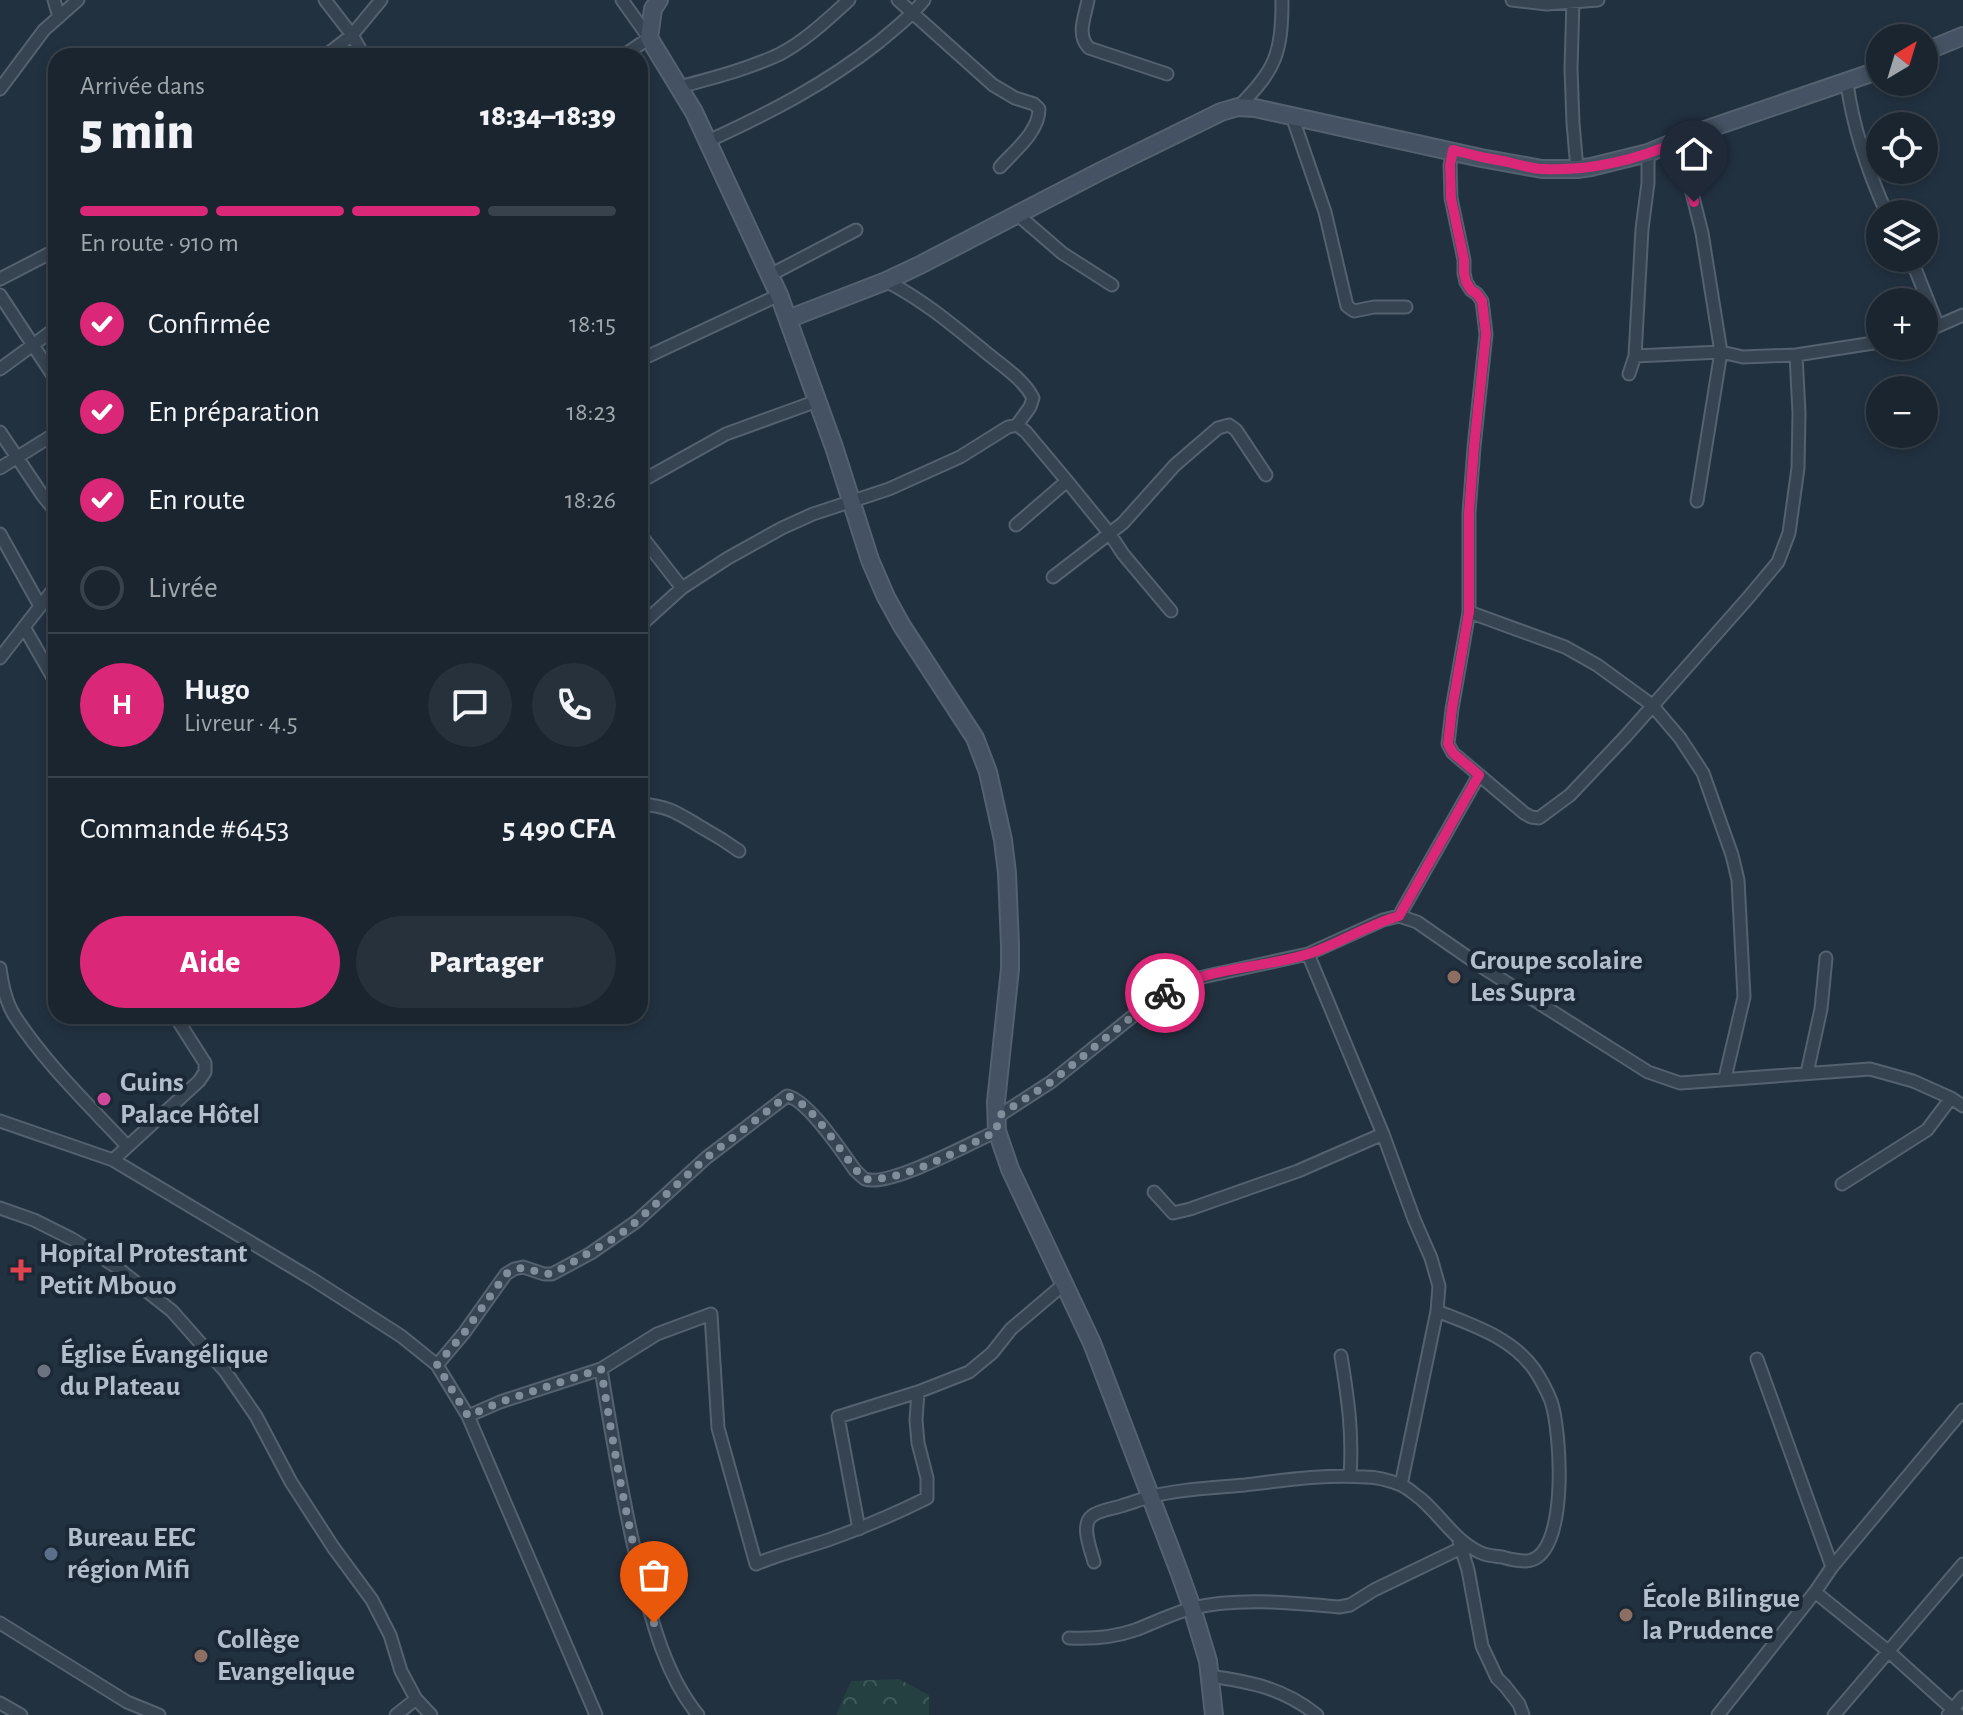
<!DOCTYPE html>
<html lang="fr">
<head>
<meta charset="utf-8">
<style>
  :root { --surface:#1a2530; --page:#27313c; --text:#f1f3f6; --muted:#9fa5ab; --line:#38424c; --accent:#db2777 }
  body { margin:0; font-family:"Alegreya Sans",sans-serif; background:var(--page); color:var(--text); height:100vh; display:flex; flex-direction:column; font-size:30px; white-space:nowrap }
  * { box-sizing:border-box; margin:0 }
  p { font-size:26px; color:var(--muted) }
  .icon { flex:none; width:44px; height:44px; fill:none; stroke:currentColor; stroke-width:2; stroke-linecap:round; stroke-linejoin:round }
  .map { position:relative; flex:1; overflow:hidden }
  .side { position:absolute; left:48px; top:48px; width:600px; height:976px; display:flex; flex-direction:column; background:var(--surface); border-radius:24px; box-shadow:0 4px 12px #0003,0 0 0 2px var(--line) }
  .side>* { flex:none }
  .needle { width:52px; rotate:38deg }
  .fabs { position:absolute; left:1866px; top:24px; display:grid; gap:16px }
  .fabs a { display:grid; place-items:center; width:72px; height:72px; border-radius:50%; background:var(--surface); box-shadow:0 4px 12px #0003,0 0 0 2px var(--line); font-size:40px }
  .pin { position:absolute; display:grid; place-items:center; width:68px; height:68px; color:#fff; margin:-82px -34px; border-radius:50% 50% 50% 0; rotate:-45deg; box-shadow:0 0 8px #0007 }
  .pin .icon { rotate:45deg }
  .courier { position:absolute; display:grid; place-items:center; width:80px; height:80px; margin:-40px; border:6px solid #db2777; border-radius:50%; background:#fff; color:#222; box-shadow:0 2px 10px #0007 }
  .overview em { font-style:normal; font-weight:800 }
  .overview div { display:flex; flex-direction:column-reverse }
  .overview { display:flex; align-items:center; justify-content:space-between; height:136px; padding:0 32px }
  h1 { font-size:52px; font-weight:800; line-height:60px }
  .bar { display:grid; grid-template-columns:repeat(4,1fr); gap:12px 8px; align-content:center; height:96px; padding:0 32px }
  .bar i { height:10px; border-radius:6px; background:var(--line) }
  .bar .selected { background:var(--accent) }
  .bar p { grid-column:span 4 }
  .line { display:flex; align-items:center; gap:20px; padding:0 32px; border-top:2px solid var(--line) }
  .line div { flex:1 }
  .round { display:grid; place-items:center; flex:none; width:84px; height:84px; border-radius:42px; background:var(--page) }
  ol { padding:0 32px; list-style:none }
  li { display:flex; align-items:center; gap:24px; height:88px }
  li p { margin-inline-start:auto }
  li .icon { padding:8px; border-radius:50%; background:var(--accent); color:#fff; stroke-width:4 }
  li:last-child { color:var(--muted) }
  li i { width:44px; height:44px; border:4px solid var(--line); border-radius:50% }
  .action { display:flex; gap:16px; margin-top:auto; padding:16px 32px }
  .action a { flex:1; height:92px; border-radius:48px; background:var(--accent); color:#fff; font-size:32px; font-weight:800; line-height:92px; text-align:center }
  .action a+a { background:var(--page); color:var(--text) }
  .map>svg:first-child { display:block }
</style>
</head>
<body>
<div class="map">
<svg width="1963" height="1715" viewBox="0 0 1963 1715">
  <defs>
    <pattern id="forest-crowns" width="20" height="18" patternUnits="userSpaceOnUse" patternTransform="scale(2)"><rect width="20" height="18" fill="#244041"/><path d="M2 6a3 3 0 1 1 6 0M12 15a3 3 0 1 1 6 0" fill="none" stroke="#415a5b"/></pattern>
  </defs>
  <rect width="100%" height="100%" fill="#223140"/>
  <path fill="url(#forest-crowns)" d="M899,1679L929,1695V1715H836L851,1681Z"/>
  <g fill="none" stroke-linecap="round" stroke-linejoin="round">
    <g stroke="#54616e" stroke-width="15">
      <path id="street" d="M54,0L59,17
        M325,0L352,35L364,56
        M622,0L649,38L623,56
        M898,0L993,85L1015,98L1034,104L1039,109C1039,132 1014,151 1000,167
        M1088,0C1085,17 1076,35 1089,48L1167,74
        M1512,0L1547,4L1598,0
        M1573,0L1571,69L1573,123L1577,169
        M325,56L352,35L381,0
        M1847,83C1853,128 1868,172 1887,214
        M679,87C713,78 748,69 780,54C805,41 828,19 849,0
        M0,89L44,30L78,0
        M1238,107C1276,70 1282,53 1282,0
        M1292,116L1325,212L1347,306L1354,311L1374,307H1406
        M708,141C771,112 824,85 879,42C895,28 911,17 924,0
        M1679,141L1702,233L1721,352L1697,501
        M1453,150L1450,165L1451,198L1464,260V273L1466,282L1471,290L1477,294L1482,301L1486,334L1474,447L1469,513V612L1452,709L1448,744L1453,753L1524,813L1531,817L1539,818L1570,795L1625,737L1748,598L1778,562L1789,533L1798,468L1799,413L1796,355
        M1018,215L1062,253L1112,285
        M1908,258L1916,271L1938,326
        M770,275L856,230
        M0,279L56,250
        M886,281C925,301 955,327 988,354C1004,367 1024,380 1033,398L1030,407L1017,425
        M0,295L56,380
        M1924,332L1963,315
        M1635,356L1721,352L1743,357L1796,355L1880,342
        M640,360L779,295
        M0,369L56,328
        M1629,374L1635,356L1642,229L1648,183V153
        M0,432L43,496L56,512
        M0,468L56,433
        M640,482L726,434L817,401
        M1016,525L1067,481
        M0,534L40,606
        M640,534L682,588
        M1053,577L1123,523L1175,465L1218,428L1229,425L1236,430L1266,475
        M1469,612L1565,647L1597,665L1652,705L1680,738L1703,773L1732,855L1738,880L1744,997L1725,1078
        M640,626L682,588L728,558L782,528L813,514L889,489L960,457L1008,427L1017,425L1026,432L1067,481L1110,534L1123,554L1171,611
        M24,627L56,683
        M0,658L56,586
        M640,804C671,806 680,815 706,830C717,836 728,843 739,851
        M1399,916L1479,775
        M1308,954L1383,1134L1414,1219L1431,1258L1439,1286L1437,1311L1401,1485
        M0,968C2,984 6,1002 14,1015C45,1063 88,1104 127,1146
        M1807,1073L1821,1009L1826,958
        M997,1117L1051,1082L1138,1012L1169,990L1198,978L1308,954L1383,920L1399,916L1417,922L1482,967L1648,1072L1680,1083L1870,1069L1913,1081L1951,1098L1963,1106
        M0,1121L113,1160L312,1279L401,1336L437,1365L468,1416L596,1715
        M113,1160L199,1081L205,1072V1063L175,1016
        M1842,1184L1927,1130L1951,1098
        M1154,1192L1173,1213L1190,1209L1298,1171L1383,1134
        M0,1208L34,1220L72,1239L115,1266L172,1311L225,1371L256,1416L291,1482L333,1547L372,1600L390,1635L401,1671L416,1699L431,1715
        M1341,1356C1348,1399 1353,1433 1350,1476
        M1757,1359L1832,1567
        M437,1365L464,1333L506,1274L514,1269L523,1267L544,1274H552L591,1253L637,1221L706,1158L787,1096C808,1100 842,1152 855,1170C856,1171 863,1178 865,1179C888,1188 973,1142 997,1131
        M601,1369C612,1438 624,1507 640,1574C652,1622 666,1676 698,1715
        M468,1416L500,1402L601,1369L657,1334L711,1314L718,1428L756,1564C780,1554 804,1548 828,1540C862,1528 895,1514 927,1498V1478L918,1443L916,1420L918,1392
        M859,1529L838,1417L918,1392L969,1372L992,1353L1011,1329L1064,1284
        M1459,1541L1468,1570L1482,1646L1497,1678L1505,1686L1519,1704L1523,1715
        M1094,1562C1091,1550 1080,1525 1092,1516C1099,1510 1112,1509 1121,1506C1130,1503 1140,1500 1149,1497C1180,1489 1213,1488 1245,1485C1285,1480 1326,1474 1366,1477C1377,1477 1391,1481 1401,1485C1408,1488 1414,1494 1421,1499C1441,1516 1458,1545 1484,1554C1490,1556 1496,1556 1502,1557C1509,1559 1518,1561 1526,1561C1570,1559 1561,1430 1551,1401C1547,1391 1540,1378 1534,1369C1511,1337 1472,1325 1437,1311
        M1815,1592L1888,1651L1959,1715
        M0,1623L127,1702L159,1715
        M1069,1638C1090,1639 1115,1637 1135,1630C1154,1623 1173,1613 1193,1608C1238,1597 1293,1603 1339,1607L1350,1605L1374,1590L1461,1548
        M1210,1676C1251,1682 1283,1688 1317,1715
        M0,1703L21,1715
        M396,1715L416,1699
        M1718,1715L1815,1592L1832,1567L1963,1410
        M1834,1715L1963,1564
        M1948,1715L1963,1697"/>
    </g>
    <g stroke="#54616e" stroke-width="20">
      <path id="secondary" d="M659,0L653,9L649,38L694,112L779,295L834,447L870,560L886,597L902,626L975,738L988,772L1003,840L1007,873L1010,945V969L996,1102L997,1131L1010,1169L1092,1343L1180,1574L1192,1608L1208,1661L1214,1715
        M1924,52L1963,36
        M788,319L886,281L920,265L1099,172L1221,112L1238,107L1255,108L1481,158L1542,169H1577L1591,167L1648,153L1699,132L1880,70"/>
    </g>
    <use href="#street" stroke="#364350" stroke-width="11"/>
    <use href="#secondary" stroke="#445263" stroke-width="16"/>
  </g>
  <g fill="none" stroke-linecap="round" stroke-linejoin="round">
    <path stroke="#808d9a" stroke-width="8" stroke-dasharray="0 14.4" d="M654,1623C629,1540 615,1455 601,1369L500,1402L468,1416L437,1365L464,1333L506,1274C526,1261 532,1274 552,1274L618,1236L637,1221L706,1158L787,1096C812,1101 844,1159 864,1179C905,1182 960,1149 997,1131V1117L1051,1082L1138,1012L1165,993"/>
    <path stroke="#db2777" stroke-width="10" d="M1165,993C1208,966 1261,969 1308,954C1339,944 1367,925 1399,916L1479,775L1453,753L1448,744L1452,709L1469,612V513L1474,447L1486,334L1482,301L1477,294L1471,290L1466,282L1464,273V260L1451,198L1450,165L1453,150C1471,155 1489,159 1508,162C1520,165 1532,169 1545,169C1589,171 1638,160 1679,141L1694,202"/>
  </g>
  <g fill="#8d6e63" stroke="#1b2835" stroke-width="3">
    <circle cx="1454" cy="977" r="8"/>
    <circle cx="1626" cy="1615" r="8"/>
    <circle cx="201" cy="1656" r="8"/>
  </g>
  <circle fill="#d1479c" stroke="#1b2835" stroke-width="3" cx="104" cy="1099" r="8"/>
  <path fill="#e0444e" stroke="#1b2835" stroke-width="3" d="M17 1258h8v8h8v8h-8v8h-8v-8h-8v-8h8z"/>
  <circle fill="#6b7280" stroke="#1b2835" stroke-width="3" cx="44" cy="1371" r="8"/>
  <circle fill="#5c6f8a" stroke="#1b2835" stroke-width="3" cx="51" cy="1554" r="8"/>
  <g text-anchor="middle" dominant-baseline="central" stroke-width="8" stroke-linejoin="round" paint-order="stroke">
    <g font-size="28" font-weight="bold" fill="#b2becb" stroke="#1b2835" text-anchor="start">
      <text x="1470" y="961">Groupe scolaire<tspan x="1470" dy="32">Les Supra</tspan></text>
      <text x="120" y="1083">Guins<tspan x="120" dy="32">Palace Hôtel</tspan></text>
      <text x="39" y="1254">Hopital Protestant<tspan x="39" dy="32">Petit Mbouo</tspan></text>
      <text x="60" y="1355">Église Évangélique<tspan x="60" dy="32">du Plateau</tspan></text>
      <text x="67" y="1538">Bureau EEC<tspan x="67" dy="32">région Mifi</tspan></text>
      <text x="1642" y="1599">École Bilingue<tspan x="1642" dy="32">la Prudence</tspan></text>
      <text x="217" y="1640">Collège<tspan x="217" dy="32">Evangelique</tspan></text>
    </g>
  </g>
</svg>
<div class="fabs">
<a><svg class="needle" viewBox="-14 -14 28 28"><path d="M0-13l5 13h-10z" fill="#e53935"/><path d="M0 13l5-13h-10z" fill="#9fa5ab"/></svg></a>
<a><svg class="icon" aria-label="locate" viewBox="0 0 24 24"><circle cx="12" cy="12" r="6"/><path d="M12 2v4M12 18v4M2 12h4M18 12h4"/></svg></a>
<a><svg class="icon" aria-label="layers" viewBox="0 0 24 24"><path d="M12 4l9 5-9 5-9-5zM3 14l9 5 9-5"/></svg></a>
<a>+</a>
<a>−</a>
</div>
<div class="pin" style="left:654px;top:1623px;background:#ea580c"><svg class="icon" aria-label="bag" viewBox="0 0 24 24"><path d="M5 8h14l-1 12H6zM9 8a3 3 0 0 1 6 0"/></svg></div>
<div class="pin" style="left:1694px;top:202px;background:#1f2937"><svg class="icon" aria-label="home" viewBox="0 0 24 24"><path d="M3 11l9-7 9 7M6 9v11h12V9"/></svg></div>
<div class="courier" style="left:1165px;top:993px"><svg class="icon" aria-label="bike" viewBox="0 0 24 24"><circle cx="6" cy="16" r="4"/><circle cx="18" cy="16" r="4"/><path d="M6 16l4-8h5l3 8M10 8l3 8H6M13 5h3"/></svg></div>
<section class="side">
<div class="overview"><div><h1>5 min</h1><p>Arrivée dans</p></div><em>18:34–18:39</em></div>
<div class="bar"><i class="selected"></i><i class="selected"></i><i class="selected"></i><i></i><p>En route · 910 m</p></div>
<ol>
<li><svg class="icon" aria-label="check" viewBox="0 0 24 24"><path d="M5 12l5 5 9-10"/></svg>Confirmée<p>18:15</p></li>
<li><svg class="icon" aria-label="check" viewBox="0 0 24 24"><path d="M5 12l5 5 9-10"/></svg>En préparation<p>18:23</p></li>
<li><svg class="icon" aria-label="check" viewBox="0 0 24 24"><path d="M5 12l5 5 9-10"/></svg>En route<p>18:26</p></li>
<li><i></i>Livrée</li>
</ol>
<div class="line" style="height:144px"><b class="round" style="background:var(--accent);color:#fff">H</b><div><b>Hugo</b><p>Livreur · 4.5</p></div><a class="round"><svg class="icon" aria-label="chat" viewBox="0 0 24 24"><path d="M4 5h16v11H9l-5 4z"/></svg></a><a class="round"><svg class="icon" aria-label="phone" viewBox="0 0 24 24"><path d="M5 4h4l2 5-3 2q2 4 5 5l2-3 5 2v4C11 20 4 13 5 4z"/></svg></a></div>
<div class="line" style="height:104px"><div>Commande #6453</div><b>5 490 CFA</b></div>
<div class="action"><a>Aide</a><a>Partager</a></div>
</section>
</div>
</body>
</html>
